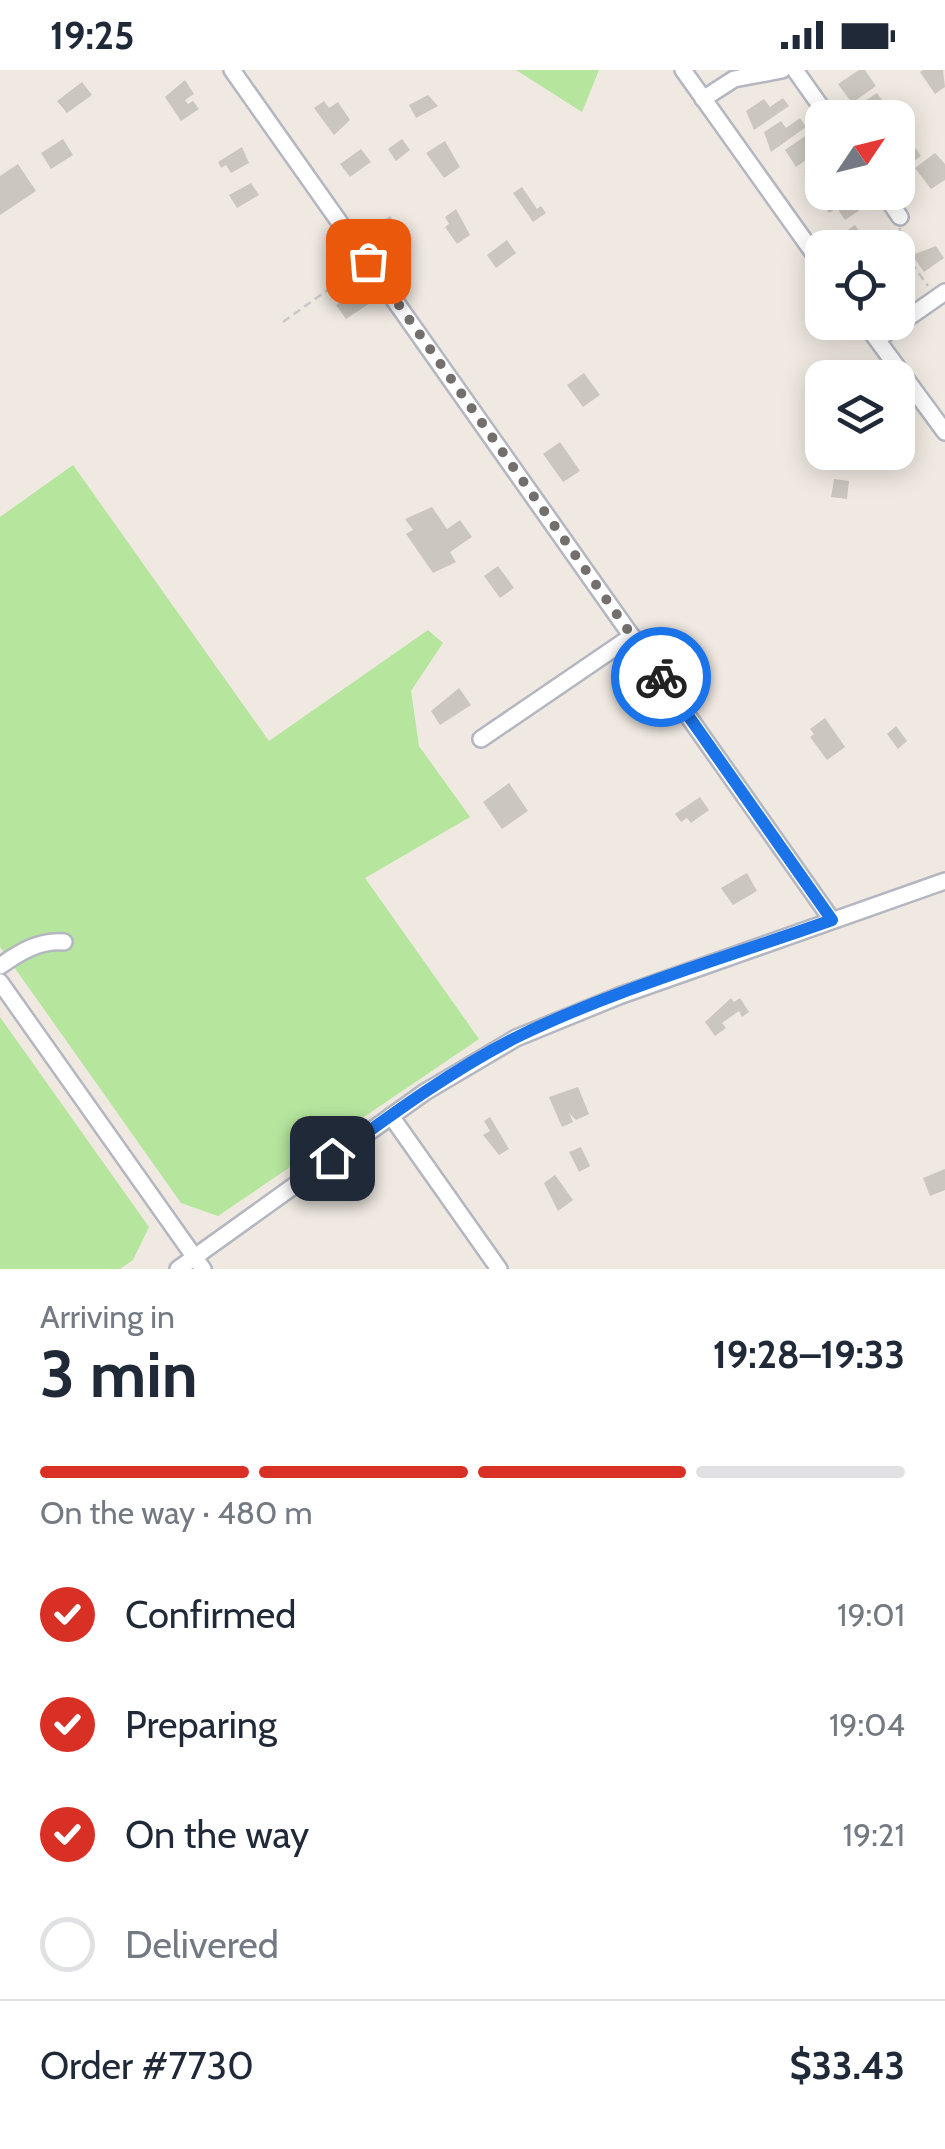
<!DOCTYPE html>
<html lang="en">
<head>
<meta charset="utf-8">
<style>
  :root { --surface:#fff; --page:#f2f2f3; --text:#1f2937; --muted:#747a83; --line:#e0e1e3; --accent:#d93025 }
  body { margin:0; font-family:Cabin,sans-serif; background:var(--page); color:var(--text); height:100vh; display:flex; flex-direction:column; font-size:38px; white-space:nowrap }
  * { box-sizing:border-box; margin:0 }
  p { font-size:32px; color:var(--muted) }
  .icon { flex:none; width:55px; height:55px; fill:none; stroke:currentColor; stroke-width:2; stroke-linecap:round; stroke-linejoin:round }
  .map { position:relative; height:1199px; overflow:hidden }
  .side { display:flex; flex-direction:column; background:var(--surface); flex:1 }
  .side>* { flex:none }
  .needle { width:65px; rotate:55deg }
  .tools { position:absolute; left:805px; top:30px; display:grid; gap:20px }
  .tools a { display:grid; place-items:center; width:110px; height:110px; border-radius:20px; background:var(--surface); box-shadow:0 5px 25px #0003; font-size:50px }
  .pin { position:absolute; display:grid; place-items:center; width:85px; height:85px; color:#fff; margin:-42px; border-radius:20px; box-shadow:0 5px 15px #0006 }
  .courier { position:absolute; display:grid; place-items:center; width:100px; height:100px; margin:-50px; border:8px solid #1a73e8; border-radius:50%; background:#fff; color:#222; box-shadow:0 2px 12px #0007 }
  .overview em { font-style:normal; font-weight:700 }
  .overview div { display:flex; flex-direction:column-reverse }
  .overview { display:flex; align-items:center; justify-content:space-between; height:170px; padding:0 40px }
  h1 { font-size:65px; font-weight:700; line-height:75px }
  .bar { display:grid; grid-template-columns:repeat(4,1fr); gap:15px 10px; align-content:center; height:120px; padding:0 40px }
  .bar i { height:12px; border-radius:8px; background:var(--line) }
  .bar .current { background:var(--accent) }
  .bar p { grid-column:span 4 }
  .line { display:flex; align-items:center; gap:25px; padding:0 40px; border-top:2px solid var(--line) }
  .line div { flex:1 }
  ol { padding:0 40px; list-style:none }
  li { display:flex; align-items:center; gap:30px; height:110px }
  li p { margin-inline-start:auto }
  li .icon { padding:10px; border-radius:50%; background:var(--accent); color:#fff; stroke-width:4 }
  li:last-child { color:var(--muted) }
  li i { width:55px; height:55px; border:5px solid var(--line); border-radius:50% }
  .status { display:flex; justify-content:space-between; align-items:center; height:70px; padding:0 50px; background:var(--surface); direction:ltr }
  .status svg { height:28px; fill:currentColor }
  .map>svg:first-child { display:block }
</style>
</head>
<body>
<div class="status"><b>19:25</b><svg viewBox="0 0 49 12"><path d="M0 12V9h3v3zM5 12V6h3v6zM10 12V3h3v9zM15 12V0h3v12zM26 1h20v11H26zM47 4h2v5h-2z"/></svg></div>
<div class="map">
<svg width="945" height="1199" viewBox="0 0 945 1199">
  <rect width="100%" height="100%" fill="#efe9e1"/>
  <path fill="#b6e59e" d="M516,0H599L582,42Z
    M73,395L269,671L428,560L443,573L411,621L419,676L470,747L365,808L479,969L218,1146L181,1133L0,877V447Z
    M0,947L149,1157L133,1190L120,1199H0Z"/>
  <path fill="#cbc7bf" d="M859,0H865L876,16L852,33L838,14Z
    M923,0H943L945,17L935,24L920,2Z
    M185,10L194,24L185,30L188,34L193,31L199,39L181,51L165,27Z
    M82,12L92,25L67,43L57,31Z
    M877,23L888,39L877,48H861L854,38Z
    M428,25L438,36L416,48L409,35Z
    M783,28L789,36L754,60L746,41L764,29L770,37Z
    M324,31L329,38L338,32L350,50L334,65L314,38Z
    M800,48L806,57L771,82L764,62L781,51L786,58Z
    M811,62L822,79L796,97L785,80Z
    M63,69L73,85L51,99L41,83Z
    M402,69L410,80L396,91L388,79Z
    M909,69L921,86L898,102V76Z
    M445,71L460,97L444,108L426,83Z
    M242,77L249,93L231,103L226,95L221,98L218,92Z
    M361,79L371,92L350,107L340,94Z
    M935,83L945,94V110L931,119L915,98Z
    M822,90V125L804,102Z
    M18,94L36,121L0,145V106Z
    M251,113L259,125L237,138L229,125Z
    M522,117L537,139L541,136L546,143L533,152L513,123Z
    M836,122H852L863,138L845,150L837,138L829,143L822,132Z
    M456,139L470,165L457,174L445,157L449,154L445,147Z
    M390,146L401,162L390,170L378,154Z
    M855,155L865,170L866,178H846L839,166Z
    M507,170L516,183L496,198L487,185Z
    M936,176L944,188L924,202L912,185Z
    M360,219L370,233L346,249L336,235Z
    M584,303L600,325L583,337L567,315Z
    M560,372L580,401L563,412L543,384Z
    M834,409L849,411L847,429L831,427Z
    M432,437L447,459L460,450L472,467L450,482L456,492L433,503L406,464L413,460L405,449Z
    M498,496L514,518L500,528L484,506Z
    M459,618L471,635L440,655L431,641Z
    M825,648L845,677L827,690L810,667L814,664L810,659Z
    M896,656L907,671L898,679L887,664Z
    M509,713L528,741L502,759L483,732Z
    M700,727L709,740L691,753L687,748L681,752L675,744Z
    M747,803L757,821L733,835L721,818Z
    M731,928L734,932L740,928L749,942L742,947L739,941L722,953L726,958L715,966L705,952Z
    M578,1017L589,1044L576,1050L569,1043L573,1052L562,1057L549,1027Z
    M490,1047L509,1079L499,1085L483,1065L490,1061L484,1051Z
    M581,1077L590,1096L579,1102L569,1082Z
    M945,1099V1120L930,1126L923,1108Z
    M555,1105L573,1130L558,1141L544,1113Z"/>
  <g fill="none" stroke-linecap="round" stroke-linejoin="round">
    <g stroke="#b4b7c1" stroke-width="20">
      <path id="minor" d="M232,0L832,850
        M683,0L822,195
        M795,0L829,48
        M703,29L734,9L782,0
        M883,122L900,147
        M864,252L945,362
        M879,268L945,222
        M481,669L632,566
        M0,896C20,882 39,870 64,872
        M0,912L203,1199
        M391,1046L499,1199
        M178,1199L425,1022L516,968L619,926L945,811"/>
    </g>
    <path stroke="#c9c9c9" stroke-width="2.5" stroke-dasharray="8 5" stroke-linecap="butt" d="M900,158L898,174L928,216
      M283,252L354,201"/>
    <use href="#minor" stroke="#fff" stroke-width="15"/>
  </g>
  <g fill="none" stroke-linecap="round" stroke-linejoin="round">
    <path stroke="#726f6d" stroke-width="10" stroke-dasharray="0 18" d="M368,191L661,607"/>
    <path stroke="#1a73e8" stroke-width="12" d="M332,1088C391,1045 452,1000 517,967C617,918 728,887 832,850L661,607"/>
  </g>
</svg>
<div class="tools">
<a><svg class="needle" viewBox="-14 -14 28 28"><path d="M0-13l5 13h-10z" fill="#e53935"/><path d="M0 13l5-13h-10z" fill="#747a83"/></svg></a>
<a><svg class="icon" aria-label="locate" viewBox="0 0 24 24"><circle cx="12" cy="12" r="6"/><path d="M12 2v4M12 18v4M2 12h4M18 12h4"/></svg></a>
<a><svg class="icon" aria-label="layers" viewBox="0 0 24 24"><path d="M12 4l9 5-9 5-9-5zM3 14l9 5 9-5"/></svg></a>
</div>
<div class="pin" style="left:368px;top:191px;background:#ea580c"><svg class="icon" aria-label="bag" viewBox="0 0 24 24"><path d="M5 8h14l-1 12H6zM9 8a3 3 0 0 1 6 0"/></svg></div>
<div class="pin" style="left:332px;top:1088px;background:#1f2937"><svg class="icon" aria-label="home" viewBox="0 0 24 24"><path d="M3 11l9-7 9 7M6 9v11h12V9"/></svg></div>
<div class="courier" style="left:661px;top:607px"><svg class="icon" aria-label="bike" viewBox="0 0 24 24"><circle cx="6" cy="16" r="4"/><circle cx="18" cy="16" r="4"/><path d="M6 16l4-8h5l3 8M10 8l3 8H6M13 5h3"/></svg></div>
</div>
<section class="side">
<div class="overview"><div><h1>3 min</h1><p>Arriving in</p></div><em>19:28–19:33</em></div>
<div class="bar"><i class="current"></i><i class="current"></i><i class="current"></i><i></i><p>On the way · 480 m</p></div>
<ol>
<li><svg class="icon" aria-label="check" viewBox="0 0 24 24"><path d="M5 12l5 5 9-10"/></svg>Confirmed<p>19:01</p></li>
<li><svg class="icon" aria-label="check" viewBox="0 0 24 24"><path d="M5 12l5 5 9-10"/></svg>Preparing<p>19:04</p></li>
<li><svg class="icon" aria-label="check" viewBox="0 0 24 24"><path d="M5 12l5 5 9-10"/></svg>On the way<p>19:21</p></li>
<li><i></i>Delivered</li>
</ol>
<div class="line" style="height:130px"><div>Order #7730</div><b>$33.43</b></div>
</section>
</body>
</html>
